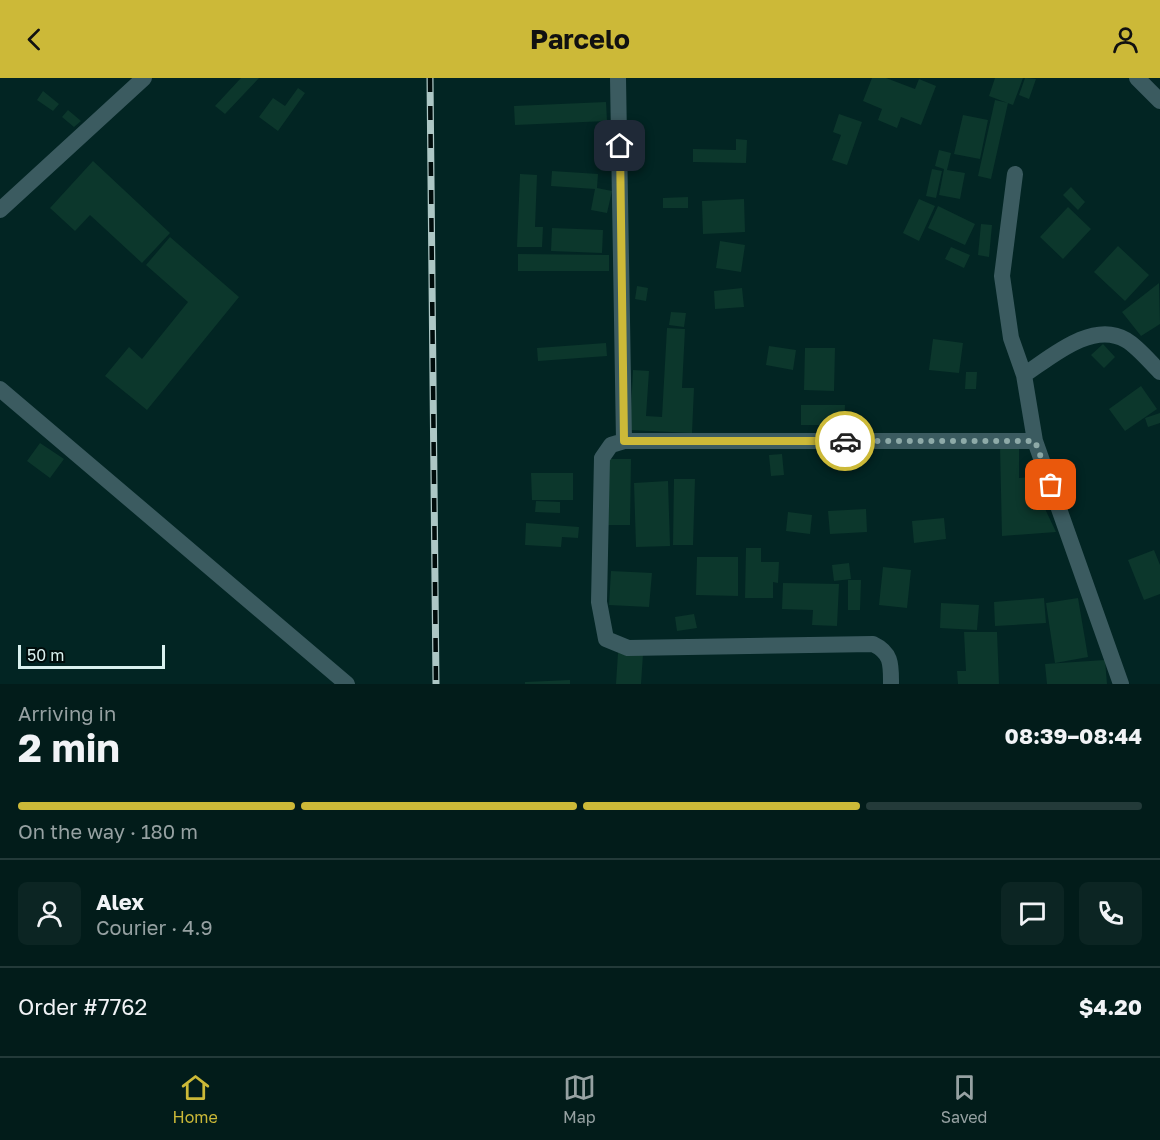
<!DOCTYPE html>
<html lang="en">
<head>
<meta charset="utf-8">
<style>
  :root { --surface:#021c1a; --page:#0c2523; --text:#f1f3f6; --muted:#96a1a2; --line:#233a39; --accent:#ccb938 }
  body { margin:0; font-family:"Golos Text",sans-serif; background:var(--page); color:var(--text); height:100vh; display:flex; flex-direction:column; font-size:22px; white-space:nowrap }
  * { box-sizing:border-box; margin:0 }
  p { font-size:20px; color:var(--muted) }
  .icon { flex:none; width:33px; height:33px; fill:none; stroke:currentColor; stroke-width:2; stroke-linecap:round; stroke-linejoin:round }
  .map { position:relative; height:606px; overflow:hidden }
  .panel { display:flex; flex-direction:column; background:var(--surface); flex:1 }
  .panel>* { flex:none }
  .scale { position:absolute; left:18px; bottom:15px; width:147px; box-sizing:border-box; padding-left:6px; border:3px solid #daf1ef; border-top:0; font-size:16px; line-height:21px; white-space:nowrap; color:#daf1ef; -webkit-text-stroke:4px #000c0b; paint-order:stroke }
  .pin { position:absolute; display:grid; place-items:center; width:51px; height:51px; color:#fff; margin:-26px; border-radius:12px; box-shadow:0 3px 9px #0006 }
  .courier { position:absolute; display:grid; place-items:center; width:60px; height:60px; margin:-30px; border:4px solid #ccb938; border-radius:50%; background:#fff; color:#222; box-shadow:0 2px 8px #0007 }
  .overview em { font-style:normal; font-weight:700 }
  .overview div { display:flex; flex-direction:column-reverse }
  .overview { display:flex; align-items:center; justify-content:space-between; height:102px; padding:0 18px }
  h1 { font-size:39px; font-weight:700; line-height:45px }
  .bar { display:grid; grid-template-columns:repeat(4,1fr); gap:9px 6px; align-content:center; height:72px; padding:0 18px }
  .bar i { height:8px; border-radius:4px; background:var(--line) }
  .bar .on { background:var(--accent) }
  .bar p { grid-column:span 4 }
  .line { display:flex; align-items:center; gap:15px; padding:0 18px; border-top:2px solid var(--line) }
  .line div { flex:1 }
  .round { display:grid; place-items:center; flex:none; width:63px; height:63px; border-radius:9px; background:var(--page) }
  header { display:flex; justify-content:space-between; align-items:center; height:78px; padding:0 18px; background:var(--accent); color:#111; font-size:27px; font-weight:700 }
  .tab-bar { display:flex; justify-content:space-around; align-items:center; height:84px; border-top:2px solid var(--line); background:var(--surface); font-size:16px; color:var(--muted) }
  .tab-bar a { display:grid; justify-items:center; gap:3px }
  .tab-bar .on { color:var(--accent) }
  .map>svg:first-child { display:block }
</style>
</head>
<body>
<header><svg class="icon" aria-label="back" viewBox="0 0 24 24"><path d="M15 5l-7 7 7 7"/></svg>Parcelo<svg class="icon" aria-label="person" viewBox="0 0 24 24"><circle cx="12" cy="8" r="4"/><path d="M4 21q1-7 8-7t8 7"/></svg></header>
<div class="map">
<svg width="1160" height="606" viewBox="0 0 1160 606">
  <rect width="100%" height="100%" fill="#022523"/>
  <path fill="#0c372c" d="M241,0H259L225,36L215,28Z
    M872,0H886L915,11L919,1L936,8L921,47L901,39L897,50L878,42L882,31L863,23Z
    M995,0H1023L1013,27L989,18Z
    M1025,0L1036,1L1029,21L1019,17Z
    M298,10L305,15L278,53L259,39L273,20L285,28Z
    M43,13L59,26L53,33L37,22Z
    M995,22L1008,25L991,101L978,98Z
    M606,24L607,43L515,47L514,28Z
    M68,32L81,43L74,49L62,39Z
    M839,36L862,44L847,87L832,82L841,57L833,54Z
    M963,37L988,42L980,81L954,76Z
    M736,61L747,62L746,85L693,84V71L736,72Z
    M939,72L951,75L947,92L965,95L960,121L939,117L944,91L935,88Z
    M93,83L170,155L142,185L90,137L75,153L50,130Z
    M932,91L942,93L936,120L926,118Z
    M552,93L598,96L597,110L612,113L607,135L591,132L595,111L551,108Z
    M520,96L537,97L535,149H543L542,169H517Z
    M1071,109L1085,124L1078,132L1063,117Z
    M688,119V130H663V120Z
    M744,121L745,154L703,156L702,123Z
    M919,121L935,128L919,163L903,155Z
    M938,128L975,146L965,167L928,150Z
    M1068,129L1091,151L1063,181L1040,159Z
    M981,146L992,147L989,179L978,177Z
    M552,150L603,152L602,175L551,173Z
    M170,159L239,219L147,332L105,298L129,269L142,281L188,224L146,187Z
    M720,163L745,167L741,194L716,190Z
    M1118,168L1149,197L1125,223L1094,194Z
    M951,169L970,177L964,190L945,181Z
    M518,176L609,177V193H518Z
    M1159,205L1160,246L1141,258L1122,234Z
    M637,208L648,210L646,223L635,221Z
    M742,210L744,229L715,231L714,213Z
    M671,234L686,235L684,249L669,247Z
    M667,250L685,251L682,310H694L692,355L630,352L633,292L649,293L646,338L662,339Z
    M933,261L963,265L959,295L929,292Z
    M606,265L607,278L538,283L537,270Z
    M1103,266L1115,279L1104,290L1091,277Z
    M769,268L796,272L793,292L766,287Z
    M805,270H835L834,313L804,312Z
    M966,294H977L976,311H965Z
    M1141,308L1157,331L1125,353L1109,331Z
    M801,327H845L844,347H801Z
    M1160,335V345L1148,349L1145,340Z
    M40,365L64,381L50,400L27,383Z
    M1019,367V400L1030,399L1056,454L1002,458L1000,368Z
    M782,376L784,397L771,398L769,377Z
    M609,381H631L630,447H608Z
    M531,395H573V422H532Z
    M674,401H695L693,467H673Z
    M668,403L670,468L636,469L634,405Z
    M536,423L560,424V435L535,434Z
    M866,431L867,454L830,456L828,433Z
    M788,434L812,437L810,456L786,453Z
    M944,440L946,461L914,465L912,443Z
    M526,445L579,449L578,460L562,459L561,469L525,467Z
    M746,470H761V484H779L778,505L773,504V520H745Z
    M1154,472L1160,487V516L1144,522L1128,482Z
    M697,479H738V518L696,517Z
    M849,485L851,501L834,503L832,487Z
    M883,489L911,492L907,530L879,527Z
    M611,493L652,495L649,529L609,527Z
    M848,502H861L860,532H848Z
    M783,505L839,506L837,548L812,547L813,532L782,531Z
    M1044,520L1046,545L995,548L994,524Z
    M1078,520L1088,579L1055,585L1046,525Z
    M941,525L979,527L977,552L940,550Z
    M694,536L697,550L677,553L675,539Z
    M964,554H997L999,606H958L957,593H966Z
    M618,575L643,576L641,606H616Z
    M1105,582L1107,606H1047L1045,586Z
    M570,602V606H525V604Z"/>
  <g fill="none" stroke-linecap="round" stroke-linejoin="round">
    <path stroke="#3b5b60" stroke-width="16" d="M618,0L624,363H1035
      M1137,0L1160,23
      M1015,96L1002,198L1011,260L1024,297L1035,363L1121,606
      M0,132L144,0
      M1024,297C1050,280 1092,242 1126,262C1138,269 1150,284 1160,294
      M0,311L347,606
      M624,363L611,367L602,380L599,524L606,561L628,570L873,566C892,575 891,587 891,606"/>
    <g stroke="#adc7c5" stroke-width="7">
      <path id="rail" d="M430,0L436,606"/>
    </g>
    <use href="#rail" stroke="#000c0b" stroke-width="4.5" stroke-dasharray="14" stroke-linecap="butt"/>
  </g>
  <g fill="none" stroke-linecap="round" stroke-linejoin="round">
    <path stroke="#8eaaa8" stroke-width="6" stroke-dasharray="0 10.8" d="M845,363H1035L1051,407"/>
    <path stroke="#ccb938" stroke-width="8" d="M620,68L624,363H845"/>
  </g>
</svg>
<div class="scale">50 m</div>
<div class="pin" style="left:1051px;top:407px;background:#ea580c"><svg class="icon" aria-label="bag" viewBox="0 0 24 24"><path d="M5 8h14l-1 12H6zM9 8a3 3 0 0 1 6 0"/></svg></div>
<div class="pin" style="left:620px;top:68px;background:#1f2937"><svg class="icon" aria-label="home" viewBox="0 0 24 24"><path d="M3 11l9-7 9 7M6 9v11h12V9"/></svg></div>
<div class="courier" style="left:845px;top:363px"><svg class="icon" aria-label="car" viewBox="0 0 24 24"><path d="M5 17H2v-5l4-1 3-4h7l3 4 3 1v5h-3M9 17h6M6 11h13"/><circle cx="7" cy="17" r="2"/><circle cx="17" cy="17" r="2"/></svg></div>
</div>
<section class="panel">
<div class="overview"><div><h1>2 min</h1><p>Arriving in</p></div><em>08:39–08:44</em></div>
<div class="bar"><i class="on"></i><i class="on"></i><i class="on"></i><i></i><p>On the way · 180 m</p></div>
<div class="line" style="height:108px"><a class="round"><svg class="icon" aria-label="person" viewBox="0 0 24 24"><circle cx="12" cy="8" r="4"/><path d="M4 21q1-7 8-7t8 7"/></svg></a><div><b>Alex</b><p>Courier · 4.9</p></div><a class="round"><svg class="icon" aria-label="chat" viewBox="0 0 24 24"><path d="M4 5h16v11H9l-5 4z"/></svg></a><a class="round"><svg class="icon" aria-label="phone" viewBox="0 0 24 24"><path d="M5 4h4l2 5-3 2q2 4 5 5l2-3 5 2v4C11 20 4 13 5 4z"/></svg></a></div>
<div class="line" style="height:78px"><div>Order #7762</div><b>$4.20</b></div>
</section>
<nav class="tab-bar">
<a class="on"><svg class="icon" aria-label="home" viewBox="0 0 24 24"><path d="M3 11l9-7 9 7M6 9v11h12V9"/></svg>Home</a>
<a><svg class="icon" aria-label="map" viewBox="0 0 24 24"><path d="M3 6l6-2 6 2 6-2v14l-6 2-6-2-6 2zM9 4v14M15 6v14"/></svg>Map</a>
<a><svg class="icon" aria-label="saved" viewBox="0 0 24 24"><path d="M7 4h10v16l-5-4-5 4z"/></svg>Saved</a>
</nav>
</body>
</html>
